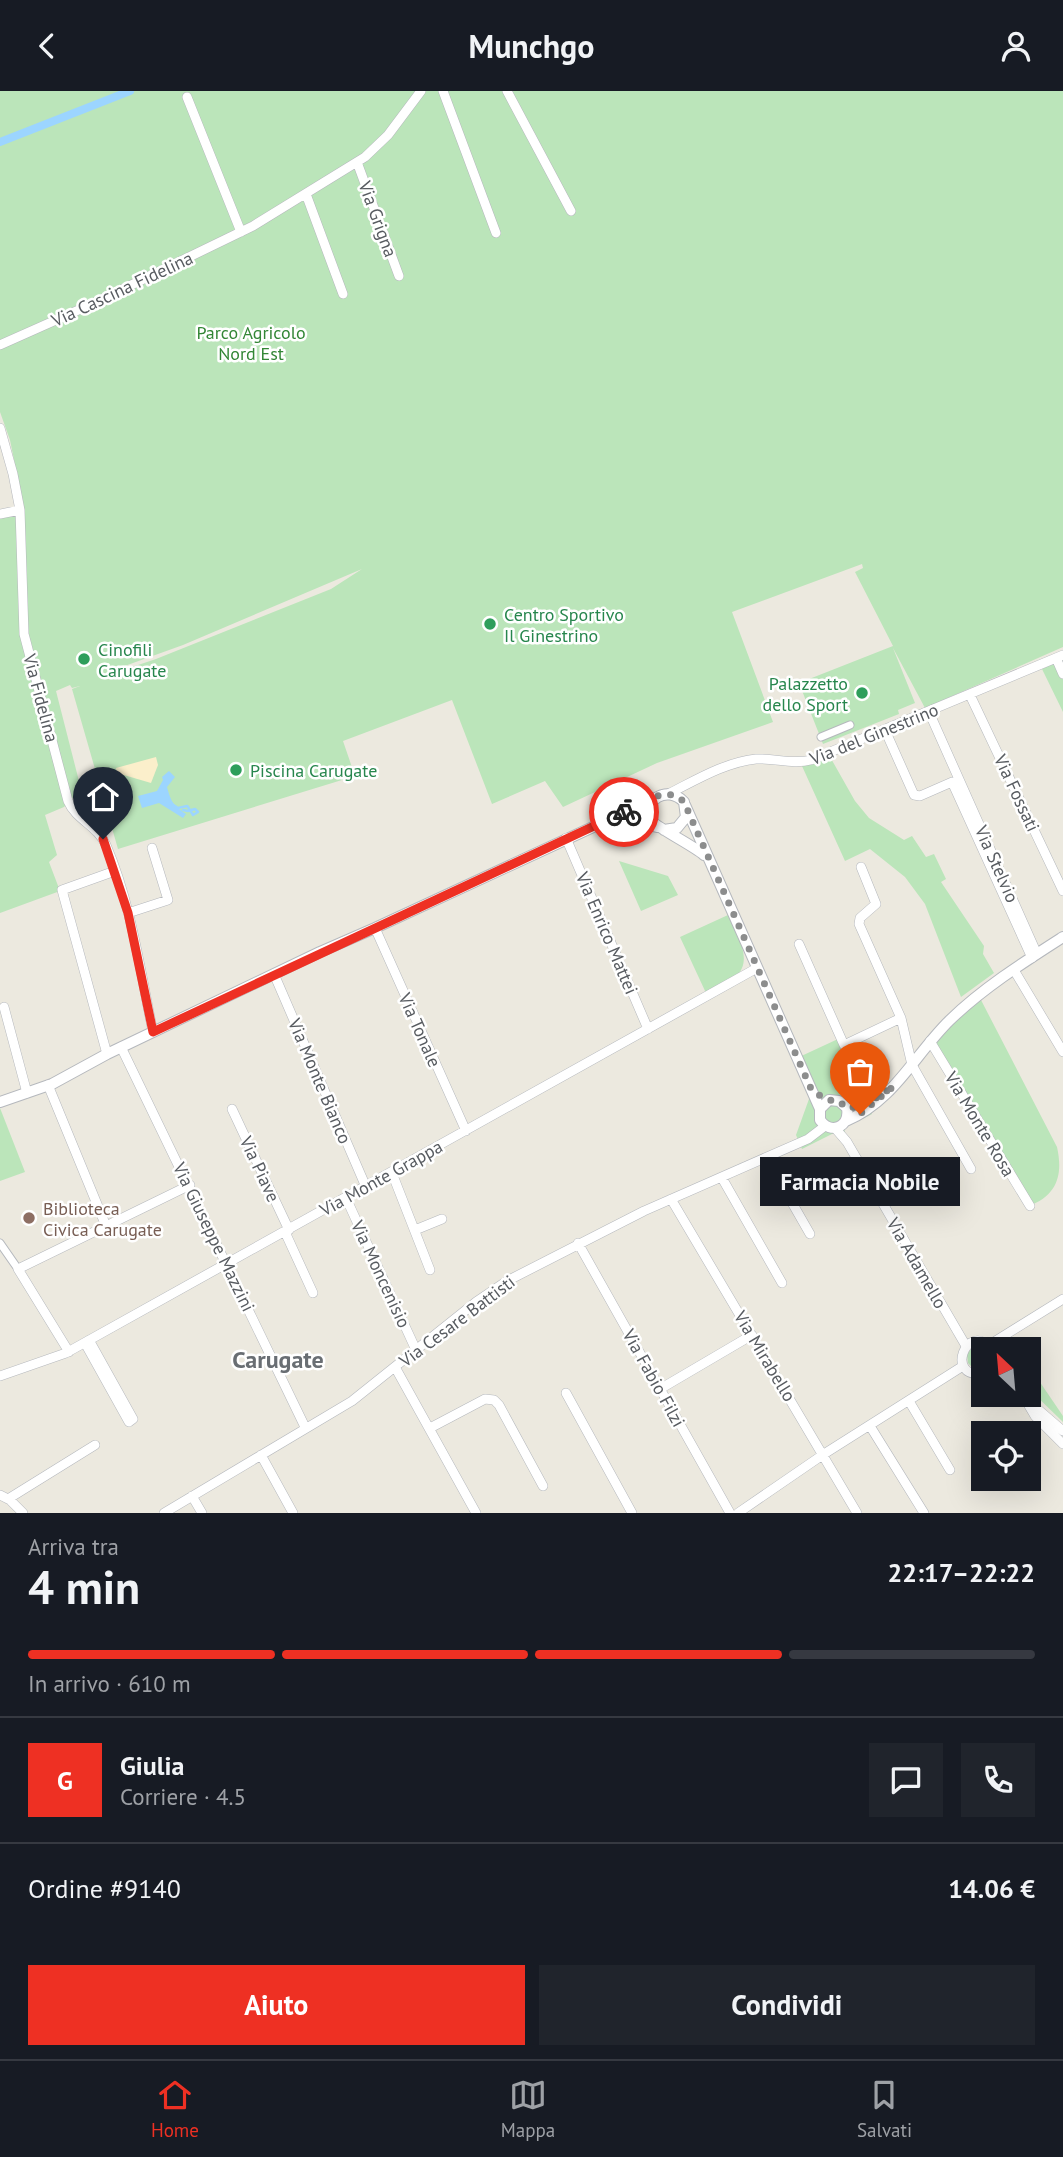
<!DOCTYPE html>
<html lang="it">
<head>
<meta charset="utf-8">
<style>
  :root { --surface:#171b24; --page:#20242c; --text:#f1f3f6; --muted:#9ea1a6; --line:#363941; --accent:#ee3023 }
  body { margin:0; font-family:"PT Sans",sans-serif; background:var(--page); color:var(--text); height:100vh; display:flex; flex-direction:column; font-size:26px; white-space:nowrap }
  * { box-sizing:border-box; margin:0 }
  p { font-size:23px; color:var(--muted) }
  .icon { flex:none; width:38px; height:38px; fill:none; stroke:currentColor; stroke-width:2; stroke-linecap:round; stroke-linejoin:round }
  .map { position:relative; height:1422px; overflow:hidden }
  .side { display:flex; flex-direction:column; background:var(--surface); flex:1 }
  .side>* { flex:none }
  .needle { width:46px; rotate:334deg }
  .buttons { position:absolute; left:971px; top:1246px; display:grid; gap:14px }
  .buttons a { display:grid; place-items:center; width:70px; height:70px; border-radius:0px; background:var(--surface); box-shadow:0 7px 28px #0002; font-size:35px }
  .pin { position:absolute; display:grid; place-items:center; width:60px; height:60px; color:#fff; margin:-72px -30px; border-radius:50% 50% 50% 0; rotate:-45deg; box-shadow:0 0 7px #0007 }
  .pin .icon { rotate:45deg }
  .courier { position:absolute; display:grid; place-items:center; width:70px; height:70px; margin:-35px; border:5px solid #ee3023; border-radius:50%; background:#fff; color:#222; box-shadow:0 2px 9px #0007 }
  .bubble { position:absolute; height:49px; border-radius:0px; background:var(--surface); box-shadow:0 7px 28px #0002; font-size:23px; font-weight:800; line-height:49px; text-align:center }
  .head em { font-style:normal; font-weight:800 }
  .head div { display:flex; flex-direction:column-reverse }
  .head { display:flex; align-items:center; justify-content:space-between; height:119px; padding:0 28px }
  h1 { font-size:46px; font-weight:800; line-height:52px }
  .bar { display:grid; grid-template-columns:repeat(4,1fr); gap:10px 7px; align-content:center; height:84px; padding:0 28px }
  .bar i { height:9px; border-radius:5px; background:var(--line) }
  .bar .active { background:var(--accent) }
  .bar p { grid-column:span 4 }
  .line { display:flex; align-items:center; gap:18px; padding:0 28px; border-top:2px solid var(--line) }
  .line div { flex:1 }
  .round { display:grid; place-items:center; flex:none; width:74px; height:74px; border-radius:0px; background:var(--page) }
  .button { display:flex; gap:14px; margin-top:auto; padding:14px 28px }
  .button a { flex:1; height:80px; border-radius:0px; background:var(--accent); color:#fff; font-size:28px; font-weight:800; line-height:80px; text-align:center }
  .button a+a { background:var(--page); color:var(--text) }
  header { display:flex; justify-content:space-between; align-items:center; height:91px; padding:0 28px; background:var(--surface); font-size:32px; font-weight:800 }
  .menu { display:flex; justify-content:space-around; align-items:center; height:98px; border-top:2px solid var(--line); background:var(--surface); font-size:19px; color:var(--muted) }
  .menu a { display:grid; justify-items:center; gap:4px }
  .menu .active { color:var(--accent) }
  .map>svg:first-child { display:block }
</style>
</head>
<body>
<header><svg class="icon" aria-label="back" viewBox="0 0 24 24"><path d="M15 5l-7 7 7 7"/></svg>Munchgo<svg class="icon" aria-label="person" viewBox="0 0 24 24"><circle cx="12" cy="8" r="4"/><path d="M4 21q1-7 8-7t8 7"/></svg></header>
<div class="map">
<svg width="1063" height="1422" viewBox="0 0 1063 1422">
  <rect width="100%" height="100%" fill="#ece9df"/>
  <path fill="#bbe5ba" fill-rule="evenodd" d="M0,0H1063V556L925,617L893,557L915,612L898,619L899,623L823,653L799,592L893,555L855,481L863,477L862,473L732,521L773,631L657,672L563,716L545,690L492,713L452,609L343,650L355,685L118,758L72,598L80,595L72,597L70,594L56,600L81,698L64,716L45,724L57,764L49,771L60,800L0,822V428L24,418L10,349L0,321ZM362,478L331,498L156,568L108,584V581L183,554Z
    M1063,568V621L1042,578Z
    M829,664L855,710L869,727L904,749L912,745L926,766L934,763L946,788L941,791L984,855L983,863L994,882L961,906L925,813L905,786L870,758L845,770L802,675Z
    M619,770L668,785L678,804L641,820Z
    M728,824C736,841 755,870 735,886C727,893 715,897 706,902L680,846Z
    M981,909L1057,1056C1063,1083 1058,1104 1029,1115L935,951L950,934Z
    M838,948L872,1023L844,1037L847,1051L838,1040L802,1058L796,1044L809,1008L810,995L797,967Z
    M0,1017L25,1081L0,1090Z
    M981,1256L985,1258L983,1276L973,1277L968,1272L967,1263L972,1257Z
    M1029,1275L1063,1325V1331L1029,1298Z"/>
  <path fill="#fbefcb" d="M156,666L158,674L151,692L117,682L116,677Z"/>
  <path fill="#9cd5ff" d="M169,680L175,686L167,696C171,711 173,714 186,723L183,727L159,712L142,717L138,705L157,700L163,689L162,686Z"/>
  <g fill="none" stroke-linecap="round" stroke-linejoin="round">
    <path stroke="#9cd5ff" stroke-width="2.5" d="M172,713L178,717L187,715L188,716L193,724L198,721L195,718L188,720L183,719
      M1029,1290L1038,1299L1039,1305"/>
    <path stroke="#9cd5ff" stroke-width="8" d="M0,51L130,0"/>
    <g stroke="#b5b8bd" stroke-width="9">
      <path id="pedestrian" d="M821,646L850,634
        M0,1152L18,1178"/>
    </g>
    <g stroke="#b5b8bd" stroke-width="10">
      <path id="minor" d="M443,0L496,142
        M507,0L571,120
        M187,6L241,141
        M357,71L399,185
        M306,103L343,203
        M0,254L92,213L253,135L365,66L388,44L421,0
        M0,337L13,383L20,419L24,543L68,710C76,729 98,735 106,754C131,812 140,879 153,941
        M0,423L20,419
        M1056,567L1063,583
        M970,604L1063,800
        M929,621L1037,863
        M885,639L914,704L920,705L952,691L1032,867
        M670,702C696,689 726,671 756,668C775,667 793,674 811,669L1063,564
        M566,747L648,938
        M861,776L876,813L860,827L859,833L901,927L912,974L971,1078
        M128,822L168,809L152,757
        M375,837L466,1040
        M799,853L844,954L901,927
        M1014,879L1063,961
        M274,883L366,1096
        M4,916L27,1002
        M930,950L1030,1115
        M121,956L305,1336
        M107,963L62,799L115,780
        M48,994L106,1135
        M232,1018L289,1139
        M835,1037L847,1051L966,1255
        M767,1068L810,1143
        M392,1082L430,1179
        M722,1087L782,1192
        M346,1107L416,1259
        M671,1108L857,1422
        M415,1139L442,1128
        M285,1141L313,1202
        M578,1152L730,1422
        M85,1252L129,1331L133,1328L89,1249
        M989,1254L1063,1208
        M69,1261L18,1178L190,1094
        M395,1276L476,1422
        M984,1282C944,1290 966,1228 992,1258
        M0,1285L66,1262L757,877
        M660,1298L752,1244
        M566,1302L632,1422
        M1025,1308L1035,1325L1063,1353
        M1027,1309L1063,1340
        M909,1310L950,1379
        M870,1335L924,1422
        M430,1337L485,1308L494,1309L499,1314L543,1395
        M261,1364L293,1422
        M0,1404L10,1409L23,1422
        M192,1405L202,1422
        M8,1408L95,1354
        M164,1422L352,1310L476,1211L507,1190L644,1120L808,1048L825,1035
        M738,1422L824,1363L963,1275"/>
    </g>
    <g stroke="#b5b8bd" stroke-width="12">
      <path id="tertiary" d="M685,714L812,1000L820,1018V1029C831,1044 850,1036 847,1017L839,1010L829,1009L820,1018
        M611,729L625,728L657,736
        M664,739L677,737L686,726L684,711C667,693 641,710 652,730C656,736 694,755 704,764
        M0,1011L52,993L107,963L320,861L375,837L662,704
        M846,1030C894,1010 915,963 950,929C983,897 1024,871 1063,846"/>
    </g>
    <use href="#pedestrian" stroke="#fff" stroke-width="7"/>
    <use href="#minor" stroke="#fff" stroke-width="9"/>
    <use href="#tertiary" stroke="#fff" stroke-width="10"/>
  </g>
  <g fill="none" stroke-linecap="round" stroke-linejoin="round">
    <path stroke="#8c8d8d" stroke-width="7" stroke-dasharray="0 12.6" d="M624,721C642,712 667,693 684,711L812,1000L828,1009L839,1010L846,1017C865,1016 879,1005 894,995L860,1023"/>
    <path stroke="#ee3023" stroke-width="9" d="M103,748L128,822L153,941L624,721"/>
  </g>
  <g fill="#2e9e5b" stroke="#fff" stroke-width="2.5">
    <circle cx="490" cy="533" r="7"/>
    <circle cx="84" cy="568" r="7"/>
    <circle cx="862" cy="602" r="7"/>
    <circle cx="236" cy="679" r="7"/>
  </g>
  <circle fill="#8d6e63" stroke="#fff" stroke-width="2.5" cx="29" cy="1127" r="7"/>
  <g text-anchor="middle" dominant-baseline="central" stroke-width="5" stroke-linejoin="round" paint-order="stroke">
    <g font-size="18" fill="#585c61" stroke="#fff">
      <text transform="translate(378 128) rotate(70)">Via Grigna</text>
      <text transform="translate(122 198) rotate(-25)">Via Cascina Fidelina</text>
      <text transform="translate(41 607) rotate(75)">Via Fidelina</text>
      <text transform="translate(874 643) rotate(-22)">Via del Ginestrino</text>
      <text transform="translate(1017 702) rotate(65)">Via Fossati</text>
      <text transform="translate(997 773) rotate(66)">Via Stelvio</text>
      <text transform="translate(607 842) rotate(67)">Via Enrico Mattei</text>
      <text transform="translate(420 939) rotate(66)">Via Tonale</text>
      <text transform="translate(320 990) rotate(67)">Via Monte Bianco</text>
      <text transform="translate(980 1033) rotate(59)">Via Monte Rosa</text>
      <text transform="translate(260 1078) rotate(65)">Via Piave</text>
      <text transform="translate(381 1087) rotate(-29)">Via Monte Grappa</text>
      <text transform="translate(214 1146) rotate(64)">Via Giuseppe Mazzini</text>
      <text transform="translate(917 1172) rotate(60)">Via Adamello</text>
      <text transform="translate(381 1183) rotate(65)">Via Moncenisio</text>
      <text transform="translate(457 1230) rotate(-37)">Via Cesare Battisti</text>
      <text transform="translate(765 1265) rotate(59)">Via Mirabello</text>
      <text transform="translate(654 1287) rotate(61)">Via Fabio Filzi</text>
    </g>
    <g font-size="18" fill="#328635" stroke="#fff">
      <text x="251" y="241">Parco Agricolo<tspan x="251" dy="21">Nord Est</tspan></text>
    </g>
    <g font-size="18" fill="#27864d" stroke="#fff" text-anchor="start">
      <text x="504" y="523">Centro Sportivo<tspan x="504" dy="21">Il Ginestrino</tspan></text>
      <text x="98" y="558">Cinofili<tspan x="98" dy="21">Carugate</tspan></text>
      <text x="848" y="592" text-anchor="end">Palazzetto<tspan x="848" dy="21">dello Sport</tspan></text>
      <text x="250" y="679">Piscina Carugate</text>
    </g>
    <g font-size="18" fill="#785e54" stroke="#fff" text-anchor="start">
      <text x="43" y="1117">Biblioteca<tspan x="43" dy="21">Civica Carugate</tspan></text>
    </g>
    <g font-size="24" font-weight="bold" fill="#696e73" stroke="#fff">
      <text x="278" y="1268">Carugate</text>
    </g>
  </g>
</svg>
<div class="buttons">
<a><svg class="needle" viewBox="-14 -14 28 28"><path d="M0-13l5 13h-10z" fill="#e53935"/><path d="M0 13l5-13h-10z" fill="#9ea1a6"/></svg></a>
<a><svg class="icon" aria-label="locate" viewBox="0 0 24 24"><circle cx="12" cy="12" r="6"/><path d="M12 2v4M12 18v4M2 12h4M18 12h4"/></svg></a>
</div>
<div class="pin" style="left:860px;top:1023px;background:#ea580c"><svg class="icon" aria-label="bag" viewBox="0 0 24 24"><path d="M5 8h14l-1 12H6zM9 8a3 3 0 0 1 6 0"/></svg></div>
<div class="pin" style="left:103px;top:748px;background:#1f2937"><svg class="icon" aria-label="home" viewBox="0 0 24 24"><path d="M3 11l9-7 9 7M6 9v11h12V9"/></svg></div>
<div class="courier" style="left:624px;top:721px"><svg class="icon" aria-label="bike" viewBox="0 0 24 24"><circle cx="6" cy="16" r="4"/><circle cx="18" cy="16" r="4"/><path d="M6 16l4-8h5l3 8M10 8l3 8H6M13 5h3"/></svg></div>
<div class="bubble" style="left:760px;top:1066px;width:200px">Farmacia Nobile</div>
</div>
<section class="side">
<div class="head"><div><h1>4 min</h1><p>Arriva tra</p></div><em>22:17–22:22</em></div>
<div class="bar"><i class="active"></i><i class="active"></i><i class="active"></i><i></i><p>In arrivo · 610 m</p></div>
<div class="line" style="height:126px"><b class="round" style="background:var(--accent);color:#fff">G</b><div><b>Giulia</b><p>Corriere · 4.5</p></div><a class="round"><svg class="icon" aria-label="chat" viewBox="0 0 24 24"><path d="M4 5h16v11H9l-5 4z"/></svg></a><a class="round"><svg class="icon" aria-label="phone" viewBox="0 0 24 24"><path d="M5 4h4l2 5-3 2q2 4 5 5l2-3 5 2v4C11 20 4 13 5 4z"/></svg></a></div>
<div class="line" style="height:91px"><div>Ordine #9140</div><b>14.06 €</b></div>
<div class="button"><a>Aiuto</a><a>Condividi</a></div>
</section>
<nav class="menu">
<a class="active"><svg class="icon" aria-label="home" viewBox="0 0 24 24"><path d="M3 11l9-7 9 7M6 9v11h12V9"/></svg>Home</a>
<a><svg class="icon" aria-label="map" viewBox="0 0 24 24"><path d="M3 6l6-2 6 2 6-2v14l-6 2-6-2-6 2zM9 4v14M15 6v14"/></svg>Mappa</a>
<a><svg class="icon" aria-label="saved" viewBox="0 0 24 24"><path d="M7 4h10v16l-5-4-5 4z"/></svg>Salvati</a>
</nav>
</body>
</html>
